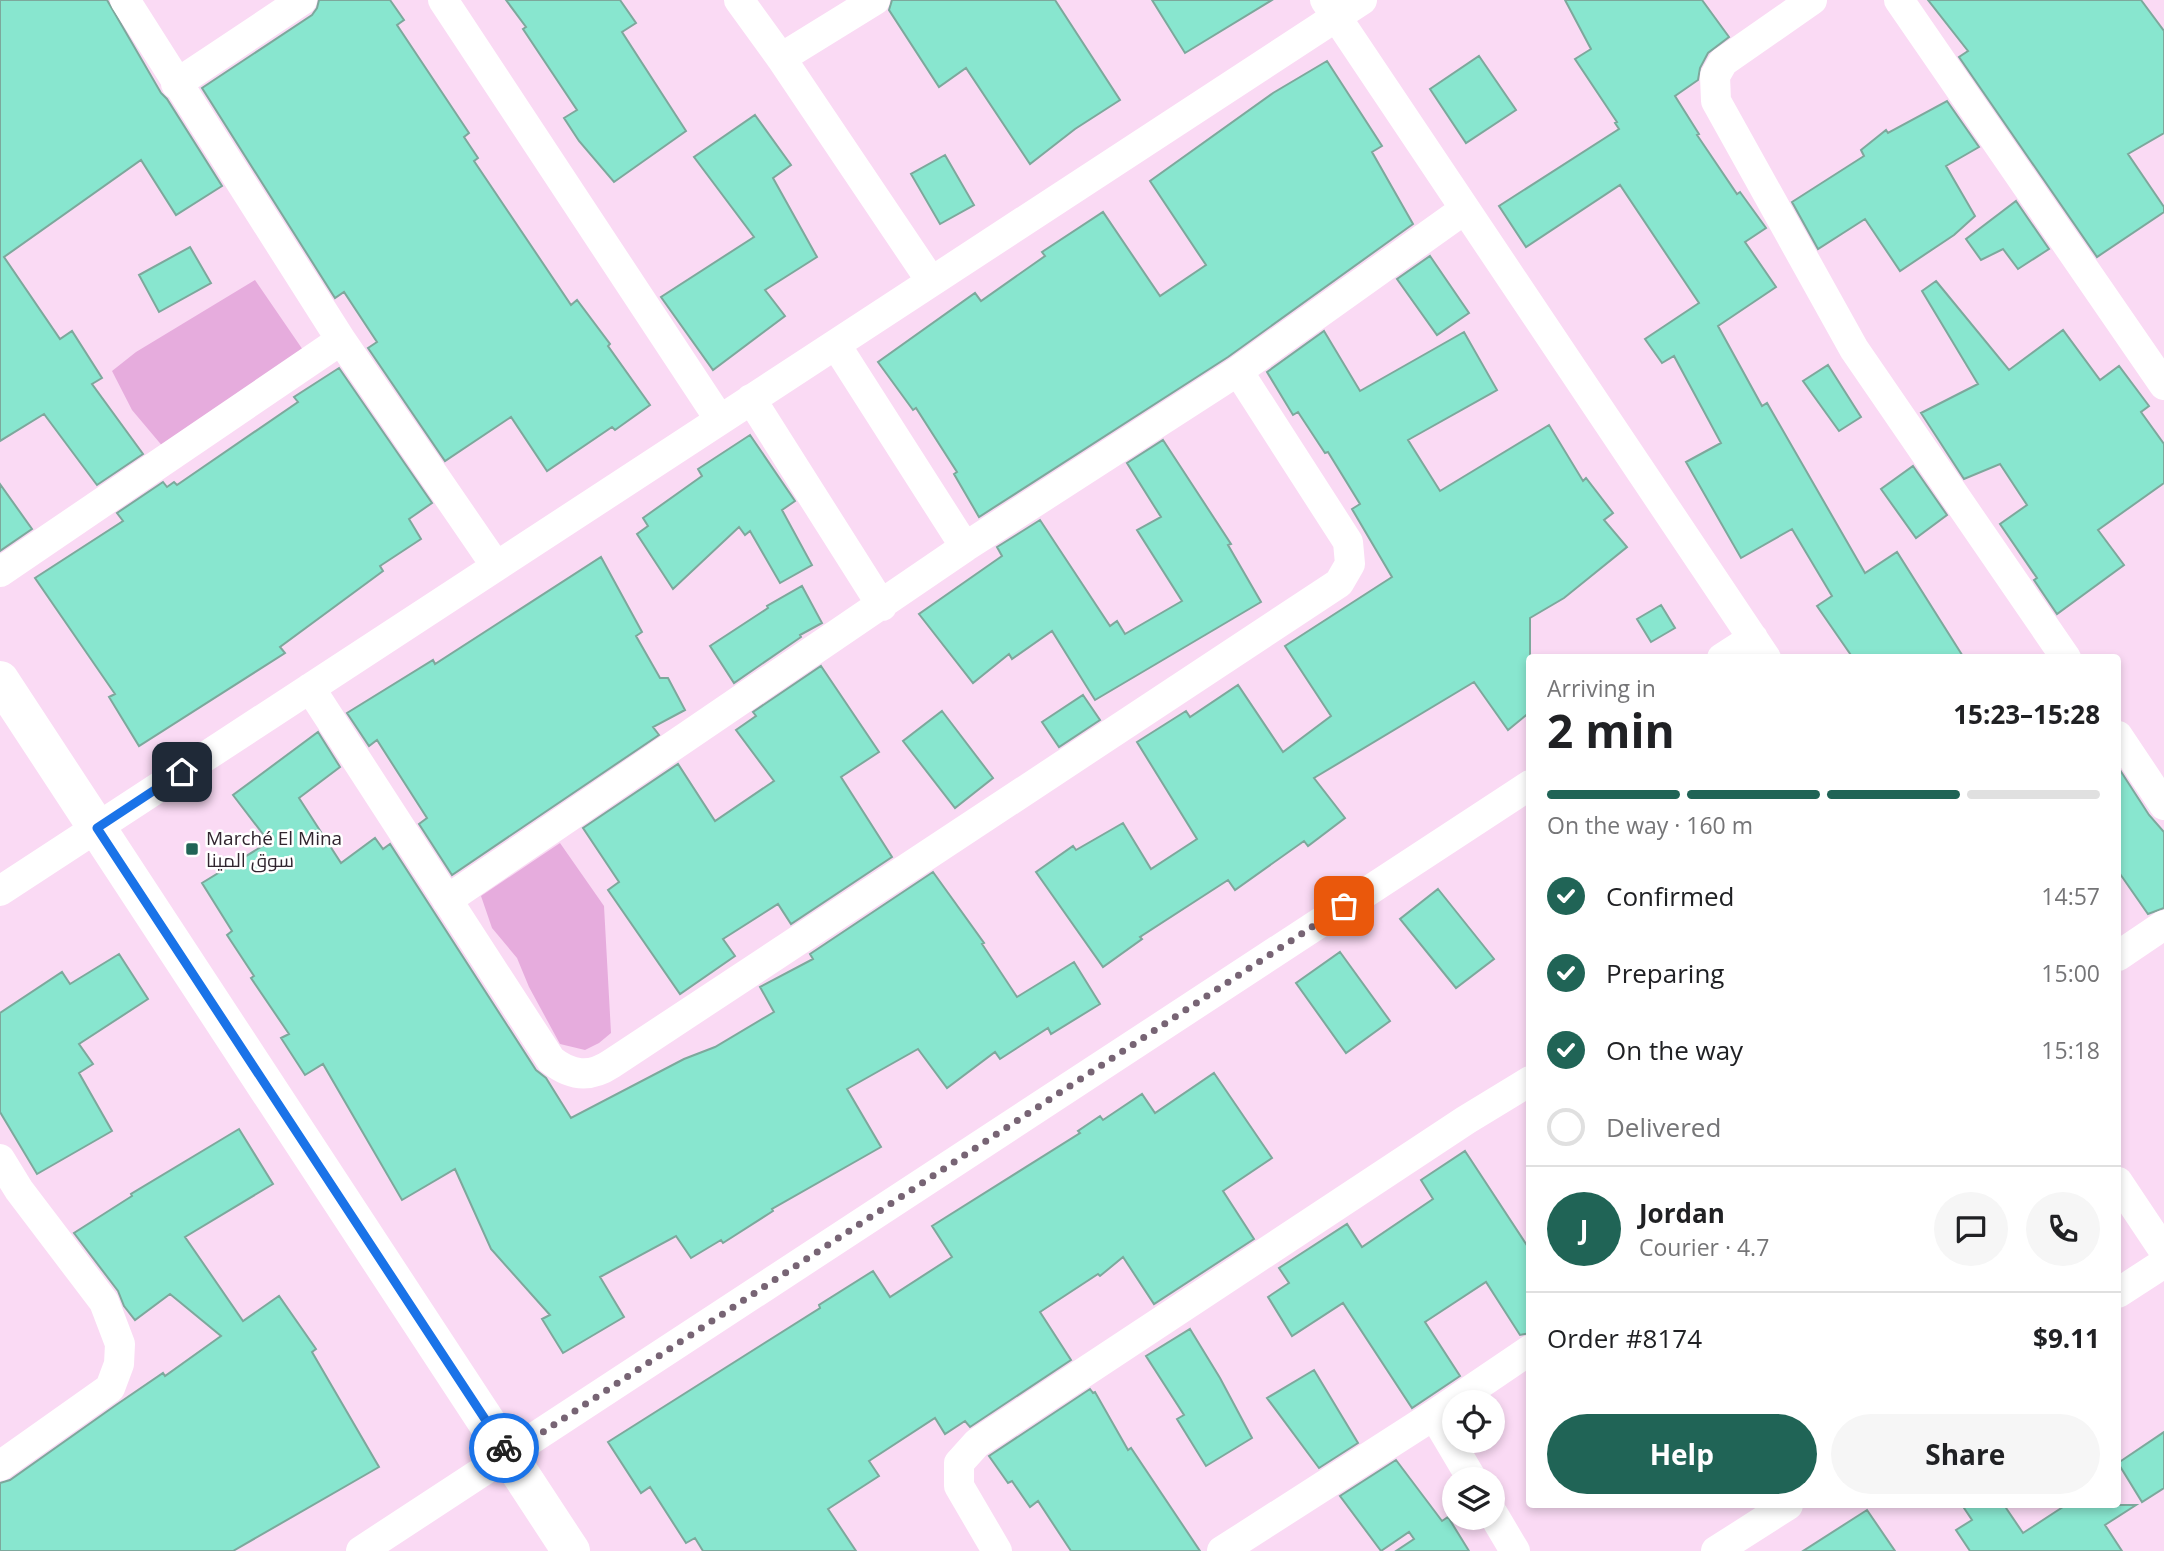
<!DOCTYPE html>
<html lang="en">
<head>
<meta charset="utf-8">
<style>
  :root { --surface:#fff; --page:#f6f6f6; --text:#202124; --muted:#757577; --line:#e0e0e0; --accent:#206456 }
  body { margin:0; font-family:"Open Sans",Cairo,sans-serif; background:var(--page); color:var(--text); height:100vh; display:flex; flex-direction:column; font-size:26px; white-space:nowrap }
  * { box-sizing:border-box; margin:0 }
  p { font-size:23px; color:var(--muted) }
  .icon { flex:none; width:38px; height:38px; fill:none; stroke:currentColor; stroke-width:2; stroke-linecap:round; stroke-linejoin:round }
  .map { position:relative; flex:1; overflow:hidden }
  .panel { position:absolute; left:1526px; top:654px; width:595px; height:854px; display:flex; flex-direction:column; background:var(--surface); border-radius:7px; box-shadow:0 4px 10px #0003 }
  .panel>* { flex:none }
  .controls { position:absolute; left:1442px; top:1390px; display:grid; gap:14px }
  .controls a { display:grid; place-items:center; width:63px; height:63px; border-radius:50%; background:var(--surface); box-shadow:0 4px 10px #0003; font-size:35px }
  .pin { position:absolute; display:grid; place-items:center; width:60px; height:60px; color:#fff; margin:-30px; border-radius:14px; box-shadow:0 4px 10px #0006 }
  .courier { position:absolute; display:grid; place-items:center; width:70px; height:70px; margin:-35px; border:5px solid #1a73e8; border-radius:50%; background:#fff; color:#222; box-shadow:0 2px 9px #0007 }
  .head em { font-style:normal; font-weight:700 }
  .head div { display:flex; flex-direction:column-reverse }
  .head { display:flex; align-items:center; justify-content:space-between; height:119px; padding:0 21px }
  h1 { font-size:46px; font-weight:700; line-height:52px }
  .bar { display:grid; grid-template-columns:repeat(4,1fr); gap:10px 7px; align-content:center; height:84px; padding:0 21px }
  .bar i { height:9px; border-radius:5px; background:var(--line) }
  .bar .current { background:var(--accent) }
  .bar p { grid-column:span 4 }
  .line { display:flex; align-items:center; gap:18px; padding:0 21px; border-top:2px solid var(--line) }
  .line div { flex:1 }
  .round { display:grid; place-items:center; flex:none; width:74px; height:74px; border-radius:37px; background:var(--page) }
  ol { padding:0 21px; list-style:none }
  li { display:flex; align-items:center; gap:21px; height:77px }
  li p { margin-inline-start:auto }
  li .icon { padding:7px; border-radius:50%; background:var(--accent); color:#fff; stroke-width:4 }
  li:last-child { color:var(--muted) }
  li i { width:38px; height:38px; border:4px solid var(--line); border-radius:50% }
  .cta { display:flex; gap:14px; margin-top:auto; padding:14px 21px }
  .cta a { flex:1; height:80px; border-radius:42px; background:var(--accent); color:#fff; font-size:28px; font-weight:700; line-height:80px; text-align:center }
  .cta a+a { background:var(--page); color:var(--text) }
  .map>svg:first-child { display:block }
</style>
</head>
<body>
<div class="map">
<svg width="2164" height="1551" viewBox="0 0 2164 1551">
  <rect width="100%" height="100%" fill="#fadaf4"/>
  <path fill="#e6acdd" d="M255,280L303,350L164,448L132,410L112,371L136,352Z
    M560,843L604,906L611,1033L599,1043L585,1050L560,1044L529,987L517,958L492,928L481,896Z"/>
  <path fill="#88e6cf" stroke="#7da89c" stroke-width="2" d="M0,0H107L161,93L167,99L222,186L176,215L141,160L4,257L60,339L72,331L102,378L92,384L143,454L97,485L44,414L0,441Z
    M319,0H390L404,20L397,25L469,133L464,137L478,158L474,161L571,305L577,300L610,344L608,346L650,405L615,430L612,427L547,471L511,417L445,461L368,348L377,342L344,292L335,298L202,88L312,15L317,8Z
    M506,0H620L636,23L622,32L686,131L614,182L579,141L564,118L577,110L523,29L526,27Z
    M892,0H1055L1120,100L1075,129L1030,164L966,68L939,87L889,10Z
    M1152,0H1272L1185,53Z
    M1565,0H1702L1729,37L1708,53L1700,68L1698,80L1675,96L1699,134L1697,135L1737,194L1740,192L1766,228L1745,242L1776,287L1718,326L1762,406L1767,403L1865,573L1897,552L1964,658H1853L1817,606L1832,596L1792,529L1741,558L1686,462L1721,443L1674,356L1662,363L1645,339L1699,303L1620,185L1526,247L1499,206L1619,129L1615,123L1617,122L1575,59L1591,49Z
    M1928,0H2141L2164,31V133L2128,154L2164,207V212L2097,257L1959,57L1968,51Z
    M1479,56L1516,110L1466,143L1430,89Z
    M1327,61L1382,146L1372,152L1413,224L1228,357L979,517L954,474L957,472L916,408L913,410L878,362L975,293L981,301L1045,256L1042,252L1103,212L1160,296L1206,265L1150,181L1273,93Z
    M1947,101L1979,147L1946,166L1975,216L1954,235L1900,271L1865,219L1818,249L1792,202L1864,156L1861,150L1886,130L1888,133Z
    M755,115L791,165L773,178L817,257L765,290L785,316L713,370L661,297L754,237L694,157Z
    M945,155L974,205L940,224L911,174Z
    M2016,201L2049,249L2018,269L2003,249L1981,260L1966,239Z
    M190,247L211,283L159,312L139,275Z
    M1430,256L1469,313L1437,335L1397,279Z
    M1936,281L2009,370L2063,330L2100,380L2119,366L2149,406L2141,412L2164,444V483L2098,530L2124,565L2057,614L2034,580L2037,578L2000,524L2027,505L2000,464L1964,479L1921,413L1978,384L1922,291Z
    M1324,331L1360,391L1464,332L1497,390L1408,440L1440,491L1549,425L1583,481L1586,478L1613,513L1604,520L1627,547L1564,598L1530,618V712L1508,730L1474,682L1314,778L1345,818L1308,846L1304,841L1235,890L1228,880L1140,937L1142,939L1103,967L1036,872L1073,846L1076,850L1123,823L1151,869L1197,839L1137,742L1186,711L1190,717L1238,685L1283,752L1331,716L1285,646L1392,577L1352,509L1360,504L1328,452L1325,453L1298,412L1293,415L1267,372Z
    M1828,365L1861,417L1839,431L1803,381Z
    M339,368L432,503L409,519L421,539L380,566L383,571L280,647L285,653L139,746L109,697L115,694L35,578L123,521L117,513L163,482L167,487L174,482L177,485L298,402L294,397Z
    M750,435L795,501L782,510L812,565L780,583L750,531L745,535L739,527L673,589L637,534L648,526L643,518L702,476L698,469Z
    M1163,440L1231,544L1228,545L1261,602L1095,700L1052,631L1012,659L1009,654L973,683L919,614L1002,556L997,547L1040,520L1110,626L1117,621L1125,634L1182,601L1137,530L1161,517L1127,463Z
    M1913,466L1947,515L1916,538L1881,489Z
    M0,484L32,529L0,551Z
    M601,557L642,632L636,636L660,678H668L685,710L653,727L659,735L452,875L419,824L427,818L377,740L369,746L347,713L433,660L435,664Z
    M802,586L822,623L800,635L801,637L734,683L710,646L768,608L767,606Z
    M1661,605L1675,628L1651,642L1637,619Z
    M821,666L879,752L841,777L892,857L791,924L778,904L723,939L735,956L680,994L608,890L619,882L583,828L678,764L715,821L774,781L736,730L756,716L753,712Z
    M1083,695L1100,720L1059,747L1042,722Z
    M942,711L993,778L955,808L903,741Z
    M318,732L340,767L299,798L341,863L375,838L383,849L390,844L536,1070L546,1078L571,1118L684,1059L715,1047L774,1012L760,987L813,959L810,954L933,872L984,943L982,944L1017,997L1074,962L1100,1004L1051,1034L1048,1028L1000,1059L995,1052L947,1088L918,1049L847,1089L881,1147L772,1209L773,1211L723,1243L721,1240L691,1258L676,1236L600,1277L624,1317L563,1353L542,1319L550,1315L491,1249L455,1169L402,1200L323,1064L305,1075L281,1038L289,1034L251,978L254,976L227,935L232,931L202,883L269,842L233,795Z
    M2118,767L2149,815L2164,832V908L2148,914L2118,871Z
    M1438,889L1494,959L1456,988L1400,919Z
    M1340,952L1390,1021L1346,1053L1296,983Z
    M119,954L148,999L79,1044L93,1064L79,1073L112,1131L37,1174L0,1112V1013L62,972L70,984Z
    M1214,1073L1272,1158L1223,1191L1254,1239L1154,1304L1123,1257L1100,1276L1098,1274L1040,1312L1071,1360L970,1427L965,1421L945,1434L935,1418L869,1461L879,1476L828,1509L856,1551H703L695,1538L686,1543L650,1487L641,1493L608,1442L820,1308L819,1305L873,1271L890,1297L952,1257L932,1226L1080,1133L1078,1131L1100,1116L1103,1120L1142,1094L1155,1113Z
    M239,1129L273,1184L185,1237L243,1321L279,1296L316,1349L312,1352L379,1467L233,1551H0V1483L10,1480L116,1405L163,1373L165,1376L221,1336L170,1294L135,1320L124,1306L118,1291L74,1233L132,1196L131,1194Z
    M1465,1151L1530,1250V1333L1520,1335L1486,1282L1425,1322L1460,1376L1412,1408L1343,1303L1292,1336L1268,1297L1289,1283L1279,1268L1347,1224L1362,1247L1433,1199L1421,1180Z
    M1190,1329L1220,1378L1252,1438L1206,1466L1177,1419L1184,1415L1146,1356Z
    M1314,1370L1358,1443L1319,1468L1267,1398Z
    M1090,1389L1093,1393L1095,1392L1128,1450L1131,1448L1200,1551H1071L1038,1501L1030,1507L1012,1481L1008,1483L989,1456Z
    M2164,1432V1488L2142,1502L2118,1463Z
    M1396,1460L1442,1521L1448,1517L1469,1551H1396L1414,1539L1409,1532L1381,1551L1340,1496Z
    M1962,1505H2004L2023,1533L2066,1505H2136L2105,1525L2122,1551H1970L1956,1530L1972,1520Z
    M1867,1510L1895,1551H1803Z"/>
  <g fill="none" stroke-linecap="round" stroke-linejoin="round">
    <path stroke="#fff" stroke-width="30" d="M125,0L341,340L496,566
      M443,0L720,420
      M739,0L781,58L931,281
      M1325,0L1766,658
      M1812,0L1723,62L1715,76L1716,101L1854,349L2066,658
      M1899,0L2164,385
      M781,58L875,0
      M176,84L302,0
      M836,345L965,547
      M751,399L882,606
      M0,572L341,340
      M1722,658L1753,638
      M310,688L551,1060C571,1076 590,1078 611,1064L1339,583L1350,564L1348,542L1238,371
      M2118,736L2164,805
      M0,891L1362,0
      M447,900L965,547L1238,371L1465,209
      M2118,956L2164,925
      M0,1159L19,1190L104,1302L120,1344L119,1364L110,1388L0,1466
      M2118,1182L2164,1251
      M2118,1293L2164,1263
      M1434,1415L1472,1479
      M1493,1514L1515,1551
      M361,1551L1530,785
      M997,1551L959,1486V1463L977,1443L1466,1120L1530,1081
      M1222,1551L1434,1415L1530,1350
      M1716,1551L1788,1505"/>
    <path stroke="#fff" stroke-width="38" d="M0,680L571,1551"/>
  </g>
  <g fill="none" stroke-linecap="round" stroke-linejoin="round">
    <path stroke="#776474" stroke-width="7" stroke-dasharray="0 12.6" d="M504,1448L508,1455L1344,906"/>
    <path stroke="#1a73e8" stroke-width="9" d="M182,772L97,828L504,1448"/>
  </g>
  <rect fill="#206456" stroke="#fff" stroke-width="2.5" x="185" y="842" width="14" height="14" rx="3.5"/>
  <g text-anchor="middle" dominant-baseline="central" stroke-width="5" stroke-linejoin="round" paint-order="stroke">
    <g font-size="19" fill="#31252f" stroke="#fff" text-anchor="start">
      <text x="206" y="838">Marché El Mina<tspan x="206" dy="22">سوق المينا</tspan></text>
    </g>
  </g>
</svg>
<div class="controls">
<a><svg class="icon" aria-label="locate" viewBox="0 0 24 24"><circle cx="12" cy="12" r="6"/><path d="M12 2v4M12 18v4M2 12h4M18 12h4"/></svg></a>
<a><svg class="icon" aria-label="layers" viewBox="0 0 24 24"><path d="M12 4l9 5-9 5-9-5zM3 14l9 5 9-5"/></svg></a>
</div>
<div class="pin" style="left:1344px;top:906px;background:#ea580c"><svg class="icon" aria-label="bag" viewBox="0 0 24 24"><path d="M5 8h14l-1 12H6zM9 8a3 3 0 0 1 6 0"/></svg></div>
<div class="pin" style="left:182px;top:772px;background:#1f2937"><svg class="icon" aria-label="home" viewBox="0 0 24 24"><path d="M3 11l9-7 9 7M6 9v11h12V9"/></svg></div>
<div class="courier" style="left:504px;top:1448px"><svg class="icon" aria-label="bike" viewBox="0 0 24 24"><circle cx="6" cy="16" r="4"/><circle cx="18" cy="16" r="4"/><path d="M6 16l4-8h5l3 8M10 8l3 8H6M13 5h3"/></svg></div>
<section class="panel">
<div class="head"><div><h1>2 min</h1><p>Arriving in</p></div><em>15:23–15:28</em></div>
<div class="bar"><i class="current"></i><i class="current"></i><i class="current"></i><i></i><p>On the way · 160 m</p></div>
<ol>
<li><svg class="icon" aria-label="check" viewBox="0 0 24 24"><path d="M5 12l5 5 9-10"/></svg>Confirmed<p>14:57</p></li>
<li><svg class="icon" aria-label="check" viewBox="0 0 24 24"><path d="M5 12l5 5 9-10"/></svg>Preparing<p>15:00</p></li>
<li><svg class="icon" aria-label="check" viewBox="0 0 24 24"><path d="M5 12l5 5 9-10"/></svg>On the way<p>15:18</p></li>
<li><i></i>Delivered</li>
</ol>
<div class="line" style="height:126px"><b class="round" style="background:var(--accent);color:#fff">J</b><div><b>Jordan</b><p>Courier · 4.7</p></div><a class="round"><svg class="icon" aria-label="chat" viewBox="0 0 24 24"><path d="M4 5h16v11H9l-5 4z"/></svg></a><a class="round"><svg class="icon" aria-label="phone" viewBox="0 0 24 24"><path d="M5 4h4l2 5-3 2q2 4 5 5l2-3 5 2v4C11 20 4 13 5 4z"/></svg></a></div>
<div class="line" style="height:91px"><div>Order #8174</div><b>$9.11</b></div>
<div class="cta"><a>Help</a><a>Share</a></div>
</section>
</div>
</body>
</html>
